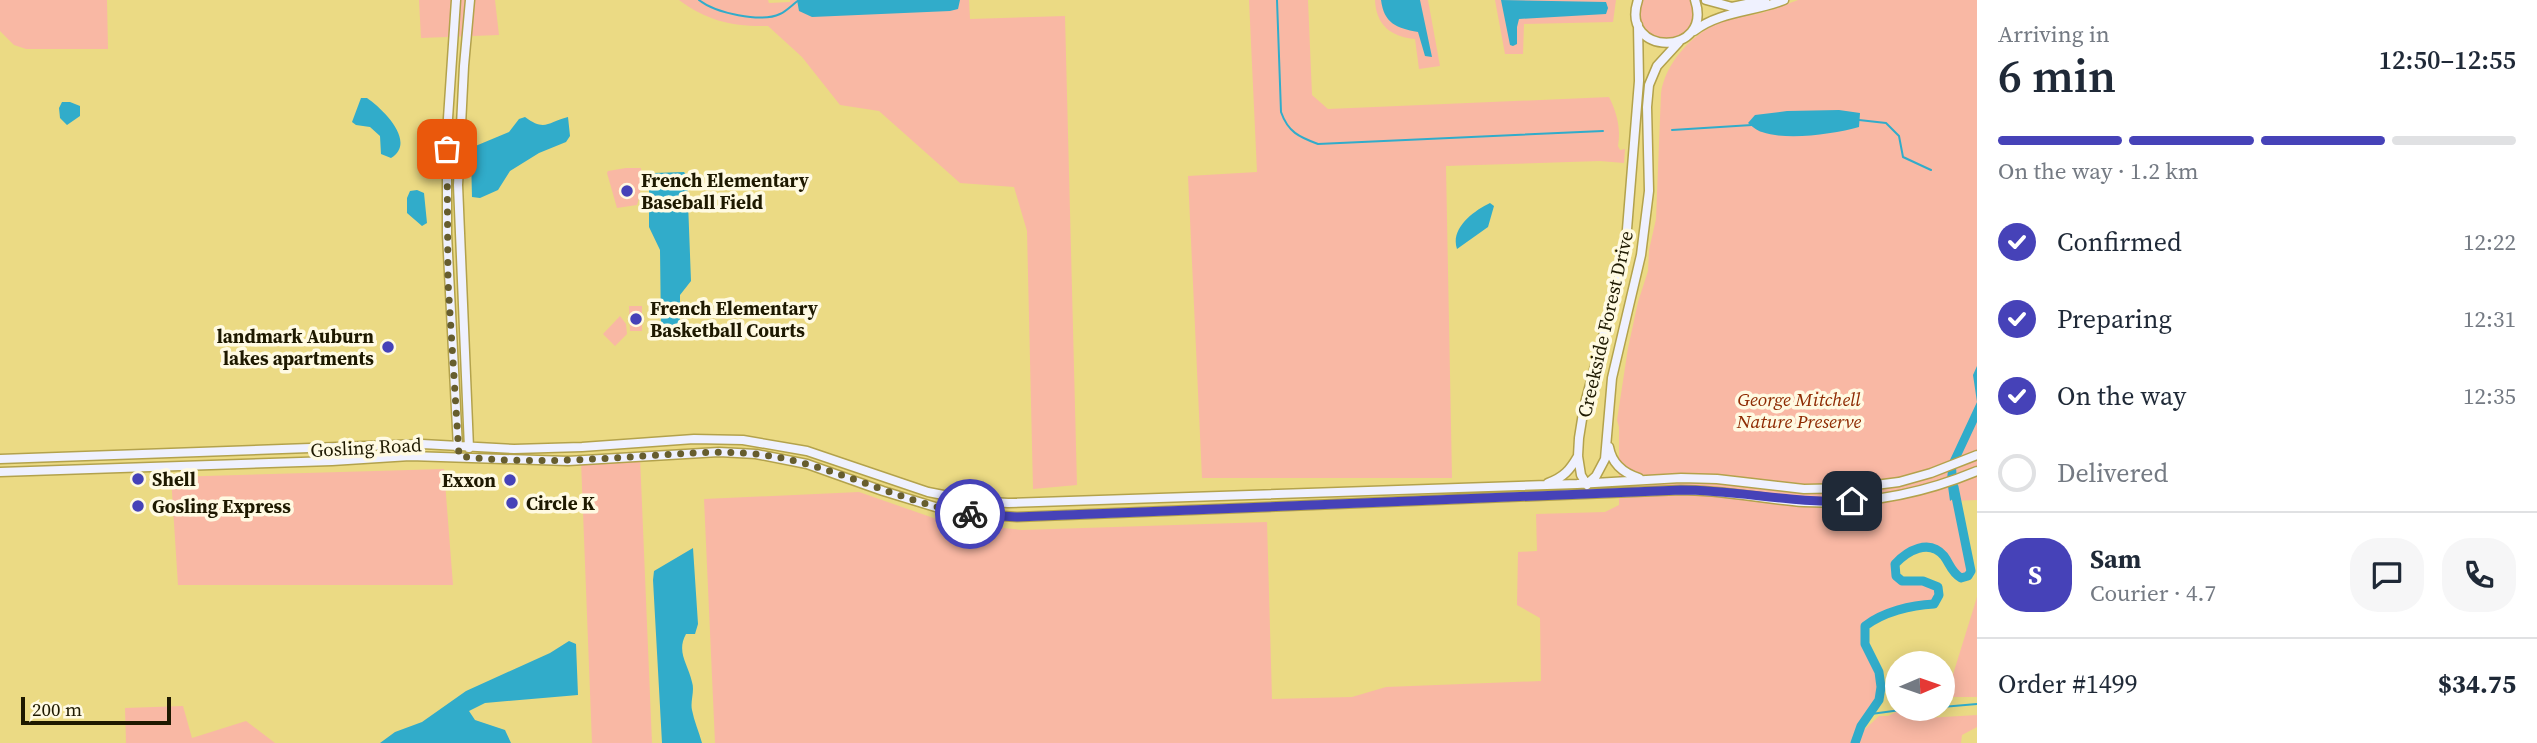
<!DOCTYPE html>
<html lang="en">
<head>
<meta charset="utf-8">
<style>
  :root { --surface:#fff; --page:#f6f6f7; --text:#1f2937; --muted:#747a83; --line:#e0e1e3; --accent:#4642b8 }
  body { margin:0; font-family:"Source Serif 4",serif; background:var(--page); color:var(--text); height:100vh; display:flex; flex-direction:column; font-size:26px; white-space:nowrap }
  * { box-sizing:border-box; margin:0 }
  p { font-size:23px; color:var(--muted) }
  .icon { flex:none; width:38px; height:38px; fill:none; stroke:currentColor; stroke-width:2; stroke-linecap:round; stroke-linejoin:round }
  .map { position:relative; flex:1; overflow:hidden }
  .side { display:flex; flex-direction:column; background:var(--surface); width:560px }
  .side>* { flex:none }
  .needle { width:46px; rotate:88deg }
  .tools { position:absolute; left:1885px; top:651px; display:grid; gap:14px }
  .tools a { display:grid; place-items:center; width:70px; height:70px; border-radius:50%; background:var(--surface); box-shadow:0 4px 18px #0003; font-size:35px }
  .scale { position:absolute; left:21px; bottom:18px; width:150px; box-sizing:border-box; padding-left:7px; border:4px solid #1e1900; border-top:0; font-size:19px; line-height:24px; white-space:nowrap; color:#1e1900; -webkit-text-stroke:5px #fffae2; paint-order:stroke }
  .pin { position:absolute; display:grid; place-items:center; width:60px; height:60px; color:#fff; margin:-30px; border-radius:14px; box-shadow:0 4px 10px #0006 }
  .courier { position:absolute; display:grid; place-items:center; width:70px; height:70px; margin:-35px; border:5px solid #4642b8; border-radius:50%; background:#fff; color:#222; box-shadow:0 2px 9px #0007 }
  .head em { font-style:normal; font-weight:600 }
  .head div { display:flex; flex-direction:column-reverse }
  .head { display:flex; align-items:center; justify-content:space-between; height:119px; padding:0 21px }
  h1 { font-size:46px; font-weight:600; line-height:52px }
  .bar { display:grid; grid-template-columns:repeat(4,1fr); gap:10px 7px; align-content:center; height:84px; padding:0 21px }
  .bar i { height:9px; border-radius:5px; background:var(--line) }
  .bar .selected { background:var(--accent) }
  .bar p { grid-column:span 4 }
  .line { display:flex; align-items:center; gap:18px; padding:0 21px; border-top:2px solid var(--line) }
  .line div { flex:1 }
  .round { display:grid; place-items:center; flex:none; width:74px; height:74px; border-radius:28px; background:var(--page) }
  ol { padding:0 21px; list-style:none }
  li { display:flex; align-items:center; gap:21px; height:77px }
  li p { margin-inline-start:auto }
  li .icon { padding:7px; border-radius:50%; background:var(--accent); color:#fff; stroke-width:4 }
  li:last-child { color:var(--muted) }
  li i { width:38px; height:38px; border:4px solid var(--line); border-radius:50% }
  main { display:flex; flex:1; min-height:0 }
  .map>svg:first-child { display:block }
</style>
</head>
<body>
<main>
<div class="map">
<svg width="1977" height="743" viewBox="0 0 1977 743">
  <rect width="100%" height="100%" fill="#ebda84"/>
  <path fill="#f9b8a4" d="M0,0H107L108,49H26L14,45L0,31Z
    M419,0H495L499,35L421,38Z
    M679,0H768L769,3L790,2V0H969L970,19L1065,16L1077,485L1033,489L1027,231L1014,187L960,183L879,111L840,105L802,57L768,26C734,27 707,21 679,0Z
    M1249,0H1308L1312,95L1328,109L1609,97C1617,113 1621,128 1618,146L1620,150L1625,149L1624,163L1600,161L1446,166L1452,478H1202L1188,176L1257,172Z
    M1375,0H1428L1440,66L1419,69L1415,39C1391,37 1376,25 1375,0Z
    M1495,0H1616L1613,22L1524,24L1523,54H1505Z
    M1640,0H1692C1696,20 1691,30 1674,40L1651,37L1640,25Z
    M1798,0H1977V500L1955,501L1971,571L1965,578L1958,577C1952,571 1949,564 1944,557C1931,538 1907,550 1896,564V576L1902,581H1923L1938,587L1939,595L1934,604C1911,605 1883,612 1865,626V644L1879,672L1881,687L1879,700L1861,726L1855,743H715L704,499L859,492L945,522L1022,530L1267,522L1272,699L1352,697L1386,687L1541,681L1540,618L1517,605L1518,552L1537,551L1536,514L1605,512L1619,505V427L1617,420L1628,348L1638,302L1648,271L1649,250L1656,219L1661,93C1665,64 1691,35 1718,23C1730,18 1743,17 1756,14C1770,11 1784,5 1798,0Z
    M626,168H641L640,195L637,205L617,208L607,173L608,171Z
    M629,306H642V331H630Z
    M620,316L626,324L627,334L615,346L603,334Z
    M640,457L652,743H592L581,461Z
    M444,469L453,585H178L171,477Z
    M1977,597V697H1946Z
    M183,706L192,738L246,721L275,743H126L125,708Z
    M1896,712L1927,718L1977,715V727L1962,735L1961,743H1858L1862,732L1879,716H1888Z"/>
  <path fill="#31acca" d="M797,0H960L958,9L950,11L812,17L799,11Z
    M1381,0H1420L1432,57L1425,56L1418,32C1396,28 1384,23 1381,0Z
    M1501,0L1606,2L1608,8L1606,14L1519,19L1517,27V44L1513,46L1510,45Z
    M361,98H367C383,109 417,142 391,158L381,154L380,136L370,127L356,125L352,122Z
    M62,102H70L80,106V116L67,125L60,118L59,108Z
    M1839,110L1860,113L1859,127C1834,134 1787,141 1762,132C1757,131 1752,126 1748,123L1755,115L1787,111Z
    M525,117C545,132 548,122 568,117L570,136L566,142L539,153L510,171L498,190L480,198L472,197L471,158L473,147L509,132L519,119Z
    M684,172L687,176L691,281L680,295V330L677,334L665,333L661,330L660,250L649,227V177L653,173Z
    M417,190L424,193L427,223L422,226L407,213V198L410,191Z
    M1490,203L1494,206L1488,227L1457,249C1450,229 1473,211 1490,203Z
    M1977,366V422L1956,467L1958,495L1950,501L1947,479L1949,462L1977,402L1973,375Z
    M693,548L698,624L695,634H686C676,652 688,664 692,682C695,691 690,701 692,710C694,721 699,732 702,743H662L653,580L654,571Z
    M569,641L576,644L578,695L485,703L469,711L475,720L505,730L511,743H380L395,732L422,722L466,691L550,653Z"/>
  <g fill="none" stroke-linecap="round" stroke-linejoin="round">
    <path stroke="#31acca" stroke-width="2" d="M699,0C715,13 761,23 780,14C787,11 793,4 799,0
      M1277,0L1281,112C1288,132 1299,137 1318,144L1603,131
      M1859,120L1886,123L1899,136L1903,157L1931,170
      M1672,130L1752,125
      M1942,707L1977,704
      M1871,714L1908,709"/>
    <path stroke="#31acca" stroke-width="9" d="M1855,743L1861,726L1879,700L1881,687L1879,672L1865,644V626C1883,612 1911,605 1934,604L1939,595L1938,587L1923,581H1902L1896,576L1895,564C1907,551 1929,538 1944,556C1950,564 1951,572 1961,578L1968,576L1971,571L1954,487"/>
    <g stroke="#b3a24c" stroke-width="11">
      <path id="secondary" d="M456,0L447,133V234L458,448
        M1638,0C1619,57 1714,57 1695,0
        M1706,0L1732,7L1765,0
        M1694,31C1720,11 1754,12 1784,0
        M1609,447C1612,464 1623,473 1639,478
        M469,448L458,185L464,66L470,0
        M0,459L422,444L514,449L582,447L694,439L743,440L807,451L928,492L974,501L1008,503L1577,484L1681,478L1717,479L1804,489L1852,488L1899,482L1931,473L1977,455
        M0,472L332,461L410,456L568,461L719,452L756,454L807,464L883,491L942,509L976,514L1017,517L1681,490C1723,490 1763,499 1804,502C1864,505 1922,494 1977,471
        M1548,483C1564,477 1570,470 1578,456
        M1587,484L1596,476L1605,459L1612,378L1641,255L1649,191L1647,107L1649,85L1657,66L1679,42
        M1587,485L1581,475L1578,456L1579,438L1584,407L1625,254L1639,81L1638,25"/>
    </g>
    <use href="#secondary" stroke="#eff1fe" stroke-width="8"/>
  </g>
  <g fill="none" stroke-linecap="round" stroke-linejoin="round">
    <path stroke="#665d2e" stroke-width="7" stroke-dasharray="0 12.6" d="M447,149L448,282L459,456C520,464 583,460 644,456C682,454 718,450 756,454C830,462 896,502 970,514"/>
    <path stroke="#4642b8" stroke-width="9" d="M970,514L1017,517L1681,490C1739,490 1794,504 1852,501"/>
  </g>
  <g fill="#4642b8" stroke="#fffae2" stroke-width="2.5">
    <circle cx="627" cy="191" r="7"/>
    <circle cx="636" cy="319" r="7"/>
    <circle cx="388" cy="347" r="7"/>
    <circle cx="138" cy="479" r="7"/>
    <circle cx="510" cy="480" r="7"/>
    <circle cx="512" cy="503" r="7"/>
    <circle cx="138" cy="506" r="7"/>
  </g>
  <g text-anchor="middle" dominant-baseline="central" stroke-width="7" stroke-linejoin="round" paint-order="stroke">
    <g font-size="19" font-weight="bold" fill="#1e1900" stroke="#fffae2" text-anchor="start">
      <text x="641" y="180">French Elementary<tspan x="641" dy="22">Baseball Field</tspan></text>
      <text x="650" y="308">French Elementary<tspan x="650" dy="22">Basketball Courts</tspan></text>
      <text x="374" y="336" text-anchor="end">landmark Auburn<tspan x="374" dy="22">lakes apartments</tspan></text>
      <text x="152" y="479">Shell</text>
      <text x="496" y="480" text-anchor="end">Exxon</text>
      <text x="526" y="503">Circle K</text>
      <text x="152" y="506">Gosling Express</text>
    </g>
    <g font-size="19" fill="#1e1900" stroke="#fffae2">
      <text transform="translate(1605 324) rotate(-77)">Creekside Forest Drive</text>
      <text transform="translate(366 447) rotate(-3)">Gosling Road</text>
    </g>
    <g font-size="19" font-style="italic" fill="#8e2a02" stroke="#fffae2">
      <text x="1799" y="399">George Mitchell<tspan x="1799" dy="22">Nature Preserve</tspan></text>
    </g>
  </g>
</svg>
<div class="tools">
<a><svg class="needle" viewBox="-14 -14 28 28"><path d="M0-13l5 13h-10z" fill="#e53935"/><path d="M0 13l5-13h-10z" fill="#747a83"/></svg></a>
</div>
<div class="scale">200 m</div>
<div class="pin" style="left:447px;top:149px;background:#ea580c"><svg class="icon" aria-label="bag" viewBox="0 0 24 24"><path d="M5 8h14l-1 12H6zM9 8a3 3 0 0 1 6 0"/></svg></div>
<div class="pin" style="left:1852px;top:501px;background:#1f2937"><svg class="icon" aria-label="home" viewBox="0 0 24 24"><path d="M3 11l9-7 9 7M6 9v11h12V9"/></svg></div>
<div class="courier" style="left:970px;top:514px"><svg class="icon" aria-label="bike" viewBox="0 0 24 24"><circle cx="6" cy="16" r="4"/><circle cx="18" cy="16" r="4"/><path d="M6 16l4-8h5l3 8M10 8l3 8H6M13 5h3"/></svg></div>
</div>
<section class="side">
<div class="head"><div><h1>6 min</h1><p>Arriving in</p></div><em>12:50–12:55</em></div>
<div class="bar"><i class="selected"></i><i class="selected"></i><i class="selected"></i><i></i><p>On the way · 1.2 km</p></div>
<ol>
<li><svg class="icon" aria-label="check" viewBox="0 0 24 24"><path d="M5 12l5 5 9-10"/></svg>Confirmed<p>12:22</p></li>
<li><svg class="icon" aria-label="check" viewBox="0 0 24 24"><path d="M5 12l5 5 9-10"/></svg>Preparing<p>12:31</p></li>
<li><svg class="icon" aria-label="check" viewBox="0 0 24 24"><path d="M5 12l5 5 9-10"/></svg>On the way<p>12:35</p></li>
<li><i></i>Delivered</li>
</ol>
<div class="line" style="height:126px"><b class="round" style="background:var(--accent);color:#fff">S</b><div><b>Sam</b><p>Courier · 4.7</p></div><a class="round"><svg class="icon" aria-label="chat" viewBox="0 0 24 24"><path d="M4 5h16v11H9l-5 4z"/></svg></a><a class="round"><svg class="icon" aria-label="phone" viewBox="0 0 24 24"><path d="M5 4h4l2 5-3 2q2 4 5 5l2-3 5 2v4C11 20 4 13 5 4z"/></svg></a></div>
<div class="line" style="height:91px"><div>Order #1499</div><b>$34.75</b></div>
</section>
</main>
</body>
</html>
